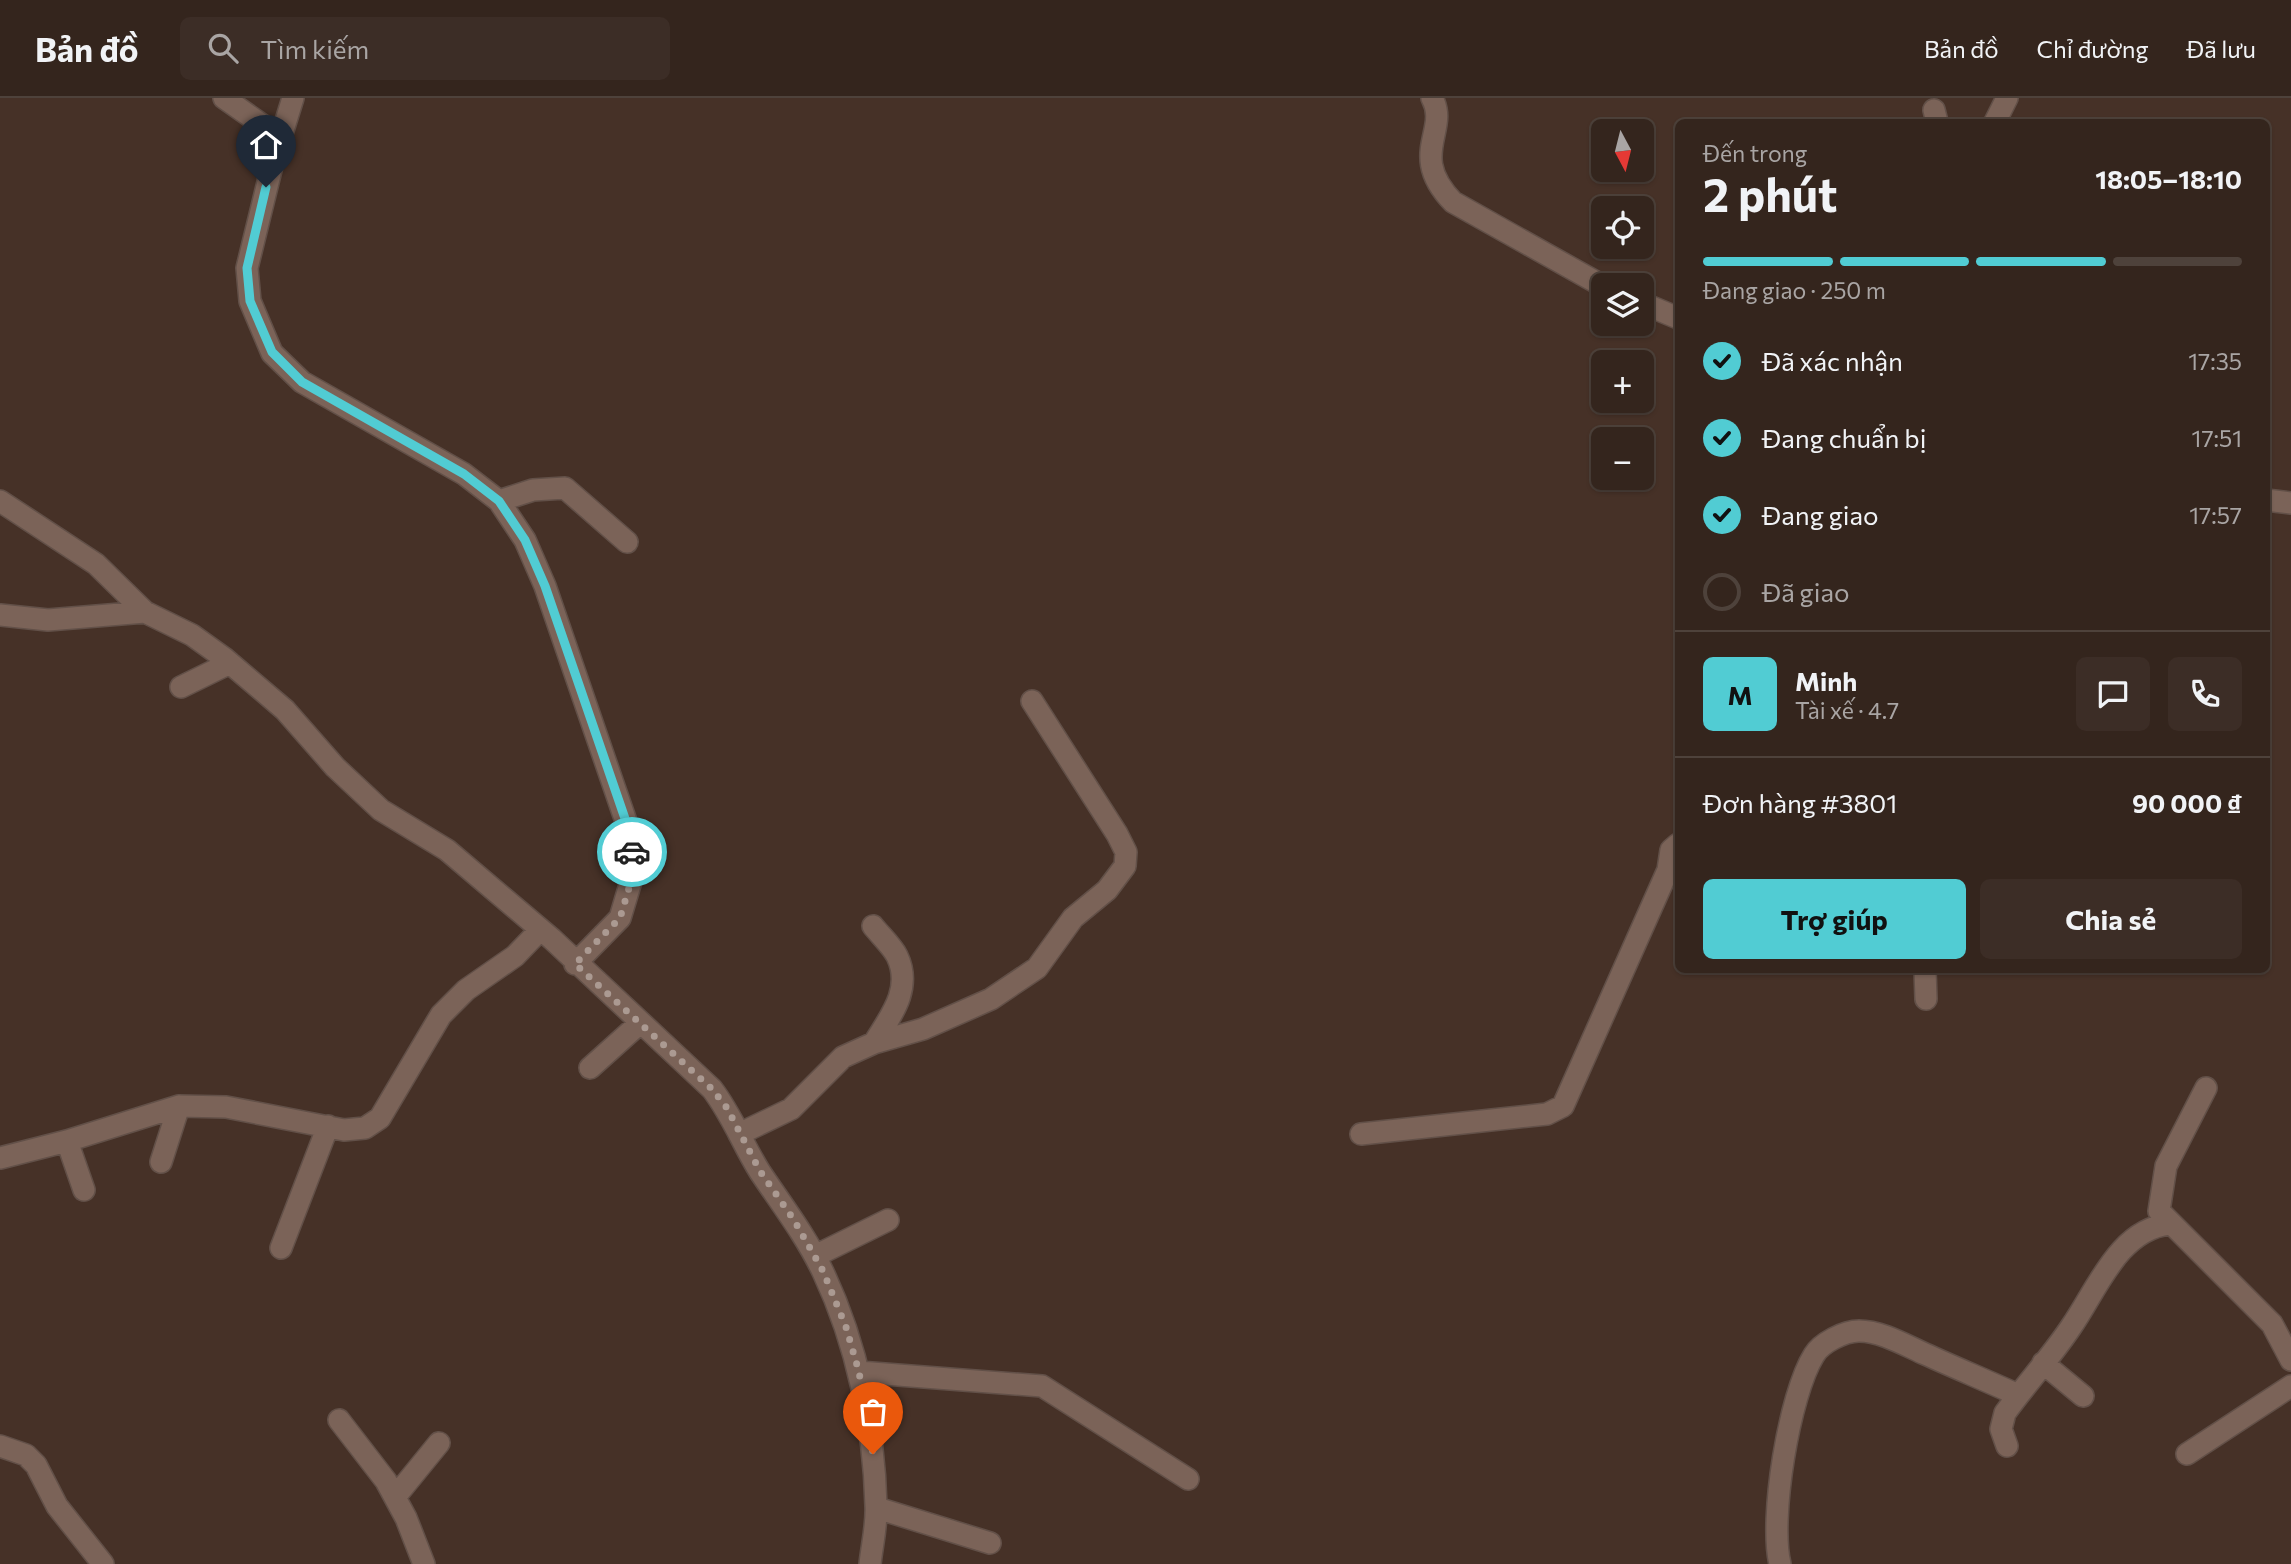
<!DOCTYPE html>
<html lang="vi">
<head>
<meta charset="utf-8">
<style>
  :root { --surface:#34251d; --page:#3c2d26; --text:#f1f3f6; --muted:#a9a5a4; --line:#4e423b; --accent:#51ccd3 }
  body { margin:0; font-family:Commissioner,sans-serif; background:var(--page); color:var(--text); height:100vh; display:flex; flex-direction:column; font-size:26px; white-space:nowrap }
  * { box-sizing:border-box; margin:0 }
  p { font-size:23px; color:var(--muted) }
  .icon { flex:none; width:38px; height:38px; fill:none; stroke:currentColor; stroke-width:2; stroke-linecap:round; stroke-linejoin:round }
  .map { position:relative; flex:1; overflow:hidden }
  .panel { position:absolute; left:1675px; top:21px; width:595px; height:854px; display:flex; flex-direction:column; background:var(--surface); border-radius:10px; box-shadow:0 2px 5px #0004,0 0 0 2px var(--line) }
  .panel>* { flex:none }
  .needle { width:46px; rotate:173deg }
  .buttons { position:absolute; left:1591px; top:21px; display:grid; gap:14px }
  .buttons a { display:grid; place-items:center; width:63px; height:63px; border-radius:10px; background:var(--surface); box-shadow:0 2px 5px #0004,0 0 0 2px var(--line); font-size:35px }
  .pin { position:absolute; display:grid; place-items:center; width:60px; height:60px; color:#fff; margin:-72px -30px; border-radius:50% 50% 50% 0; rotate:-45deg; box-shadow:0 0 7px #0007 }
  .pin .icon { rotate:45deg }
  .courier { position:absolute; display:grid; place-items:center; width:70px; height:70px; margin:-35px; border:5px solid #51ccd3; border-radius:50%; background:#fff; color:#222; box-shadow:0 2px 9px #0007 }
  .head em { font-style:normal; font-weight:700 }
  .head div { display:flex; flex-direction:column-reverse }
  .head { display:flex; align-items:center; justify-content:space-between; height:119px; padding:0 28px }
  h1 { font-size:46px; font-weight:700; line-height:52px }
  .bar { display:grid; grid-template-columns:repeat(4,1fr); gap:10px 7px; align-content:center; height:84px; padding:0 28px }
  .bar i { height:9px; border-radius:5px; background:var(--line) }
  .bar .selected { background:var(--accent) }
  .bar p { grid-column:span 4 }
  .line { display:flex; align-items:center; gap:18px; padding:0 28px; border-top:2px solid var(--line) }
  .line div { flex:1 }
  .round { display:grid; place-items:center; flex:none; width:74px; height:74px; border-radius:10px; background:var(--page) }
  ol { padding:0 28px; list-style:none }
  li { display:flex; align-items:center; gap:21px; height:77px }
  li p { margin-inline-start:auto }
  li .icon { padding:7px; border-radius:50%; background:var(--accent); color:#111; stroke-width:4 }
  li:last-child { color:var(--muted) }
  li i { width:38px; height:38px; border:4px solid var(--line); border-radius:50% }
  .action { display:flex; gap:14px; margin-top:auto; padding:14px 28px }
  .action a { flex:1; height:80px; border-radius:10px; background:var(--accent); color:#111; font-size:28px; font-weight:700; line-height:80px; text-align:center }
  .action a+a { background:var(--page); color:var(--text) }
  header { display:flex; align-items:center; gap:42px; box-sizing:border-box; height:98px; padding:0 35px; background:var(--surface); border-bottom:2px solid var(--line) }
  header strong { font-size:33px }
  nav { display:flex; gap:38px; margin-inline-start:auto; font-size:24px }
  .search { width:490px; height:63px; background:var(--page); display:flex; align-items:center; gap:18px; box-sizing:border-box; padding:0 24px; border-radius:10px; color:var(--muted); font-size:26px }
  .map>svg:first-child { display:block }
</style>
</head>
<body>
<header>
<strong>Bản đồ</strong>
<div class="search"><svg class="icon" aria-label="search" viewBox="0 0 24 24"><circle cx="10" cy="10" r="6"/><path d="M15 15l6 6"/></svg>Tìm kiếm</div>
<nav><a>Bản đồ</a><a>Chỉ đường</a><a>Đã lưu</a></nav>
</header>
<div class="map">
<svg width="2291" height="1466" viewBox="0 0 2291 1466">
  <rect width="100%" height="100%" fill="#463127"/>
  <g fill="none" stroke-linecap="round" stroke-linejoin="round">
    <g stroke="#625048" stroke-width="24">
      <path id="minor" d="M224,0L281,40
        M293,0L272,68L247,170L250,203L272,255L302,284L464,376L499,403L525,442L545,488L631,738L632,780L620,820L575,866
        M1432,0C1450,33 1407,56 1453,104L1603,188
        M1934,12L1937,24
        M1995,24L2007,0
        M1642,205L1678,220
        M2266,402L2291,405
        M0,403L96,466L145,514L192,537L224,560L285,612L335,669L381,712L447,752L552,841L712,991C732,1017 743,1047 760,1074C782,1107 806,1138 823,1174C857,1246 874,1328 876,1408C877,1427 872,1447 870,1466
        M499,403L533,392L565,390L627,444
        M0,517L48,522L145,514
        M181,589L230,565
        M873,828C880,837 892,848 897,858C913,891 890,919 874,945
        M1925,872L1926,901
        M590,970L640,925
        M2206,990L2166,1068L2159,1113L2272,1226L2291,1262
        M739,1036L791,1011L843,959L874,945L923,931L991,901L1037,870L1073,820L1107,792L1125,768L1126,754L1117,736L1032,603
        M1361,1036L1547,1016L1563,1008L1668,772L1671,752L1678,746
        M67,1043L84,1092
        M0,1060L67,1043L179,1008L226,1009L344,1032L365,1030L380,1020L441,917L466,892L515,858L540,832
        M161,1064L179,1008
        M281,1150L328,1028
        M815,1158L888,1122
        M2043,1265L2083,1298
        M859,1274L1042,1288L1188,1381
        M339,1322L386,1383L406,1420L424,1466
        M0,1348L26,1357L36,1367L57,1408L103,1466
        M2007,1348L2001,1331L2005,1315C2026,1286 2051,1259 2071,1229C2097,1192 2118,1132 2169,1126
        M2187,1356L2291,1288
        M395,1399L439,1345
        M877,1410L990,1445
        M1780,1466C1769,1421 1789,1297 1814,1257C1821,1245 1844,1233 1859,1233C1881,1233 1905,1247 1925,1256C1956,1270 1987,1283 2018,1297"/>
    </g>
    <use href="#minor" stroke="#7b6358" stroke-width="21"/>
  </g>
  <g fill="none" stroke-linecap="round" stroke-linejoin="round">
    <path stroke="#ab9a92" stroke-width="7" stroke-dasharray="0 12.6" d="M632,754V780L620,820L575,866L712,991L727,1010L760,1073L794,1122L823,1173L846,1229L859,1274L873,1356"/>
    <path stroke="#51ccd3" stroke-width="9" d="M266,89L247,170L250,203L272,254L302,284L464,376L499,403L525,442L545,488L631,738L632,754"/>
  </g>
</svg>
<div class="buttons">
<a><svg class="needle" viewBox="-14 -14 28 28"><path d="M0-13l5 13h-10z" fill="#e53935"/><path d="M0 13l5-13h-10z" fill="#a9a5a4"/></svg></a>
<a><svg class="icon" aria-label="locate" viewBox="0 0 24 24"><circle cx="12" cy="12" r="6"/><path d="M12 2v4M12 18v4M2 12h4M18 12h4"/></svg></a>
<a><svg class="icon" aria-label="layers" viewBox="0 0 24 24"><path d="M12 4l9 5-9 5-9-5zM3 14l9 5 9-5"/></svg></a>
<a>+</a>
<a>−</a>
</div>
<div class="pin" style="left:873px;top:1356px;background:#ea580c"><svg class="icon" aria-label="bag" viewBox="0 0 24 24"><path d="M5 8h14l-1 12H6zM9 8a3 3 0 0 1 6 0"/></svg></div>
<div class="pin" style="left:266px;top:89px;background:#1f2937"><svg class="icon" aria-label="home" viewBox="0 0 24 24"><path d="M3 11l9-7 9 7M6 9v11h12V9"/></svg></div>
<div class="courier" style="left:632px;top:754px"><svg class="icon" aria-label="car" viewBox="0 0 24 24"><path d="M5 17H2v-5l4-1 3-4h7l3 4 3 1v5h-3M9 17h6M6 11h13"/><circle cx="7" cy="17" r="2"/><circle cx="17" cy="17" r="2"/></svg></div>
<section class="panel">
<div class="head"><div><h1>2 phút</h1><p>Đến trong</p></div><em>18:05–18:10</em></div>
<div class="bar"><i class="selected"></i><i class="selected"></i><i class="selected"></i><i></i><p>Đang giao · 250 m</p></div>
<ol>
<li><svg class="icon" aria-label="check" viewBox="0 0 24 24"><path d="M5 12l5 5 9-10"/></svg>Đã xác nhận<p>17:35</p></li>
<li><svg class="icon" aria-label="check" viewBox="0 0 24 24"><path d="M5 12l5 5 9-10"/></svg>Đang chuẩn bị<p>17:51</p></li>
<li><svg class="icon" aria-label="check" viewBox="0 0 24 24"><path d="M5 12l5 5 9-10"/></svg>Đang giao<p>17:57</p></li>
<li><i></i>Đã giao</li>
</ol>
<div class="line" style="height:126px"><b class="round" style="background:var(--accent);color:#111">M</b><div><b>Minh</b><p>Tài xế · 4.7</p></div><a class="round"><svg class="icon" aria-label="chat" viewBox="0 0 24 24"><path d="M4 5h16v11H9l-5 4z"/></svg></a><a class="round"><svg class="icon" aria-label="phone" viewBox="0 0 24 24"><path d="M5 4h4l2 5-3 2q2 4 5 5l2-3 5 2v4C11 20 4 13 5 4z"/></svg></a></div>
<div class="line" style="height:91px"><div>Đơn hàng #3801</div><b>90 000 ₫</b></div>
<div class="action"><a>Trợ giúp</a><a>Chia sẻ</a></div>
</section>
</div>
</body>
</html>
